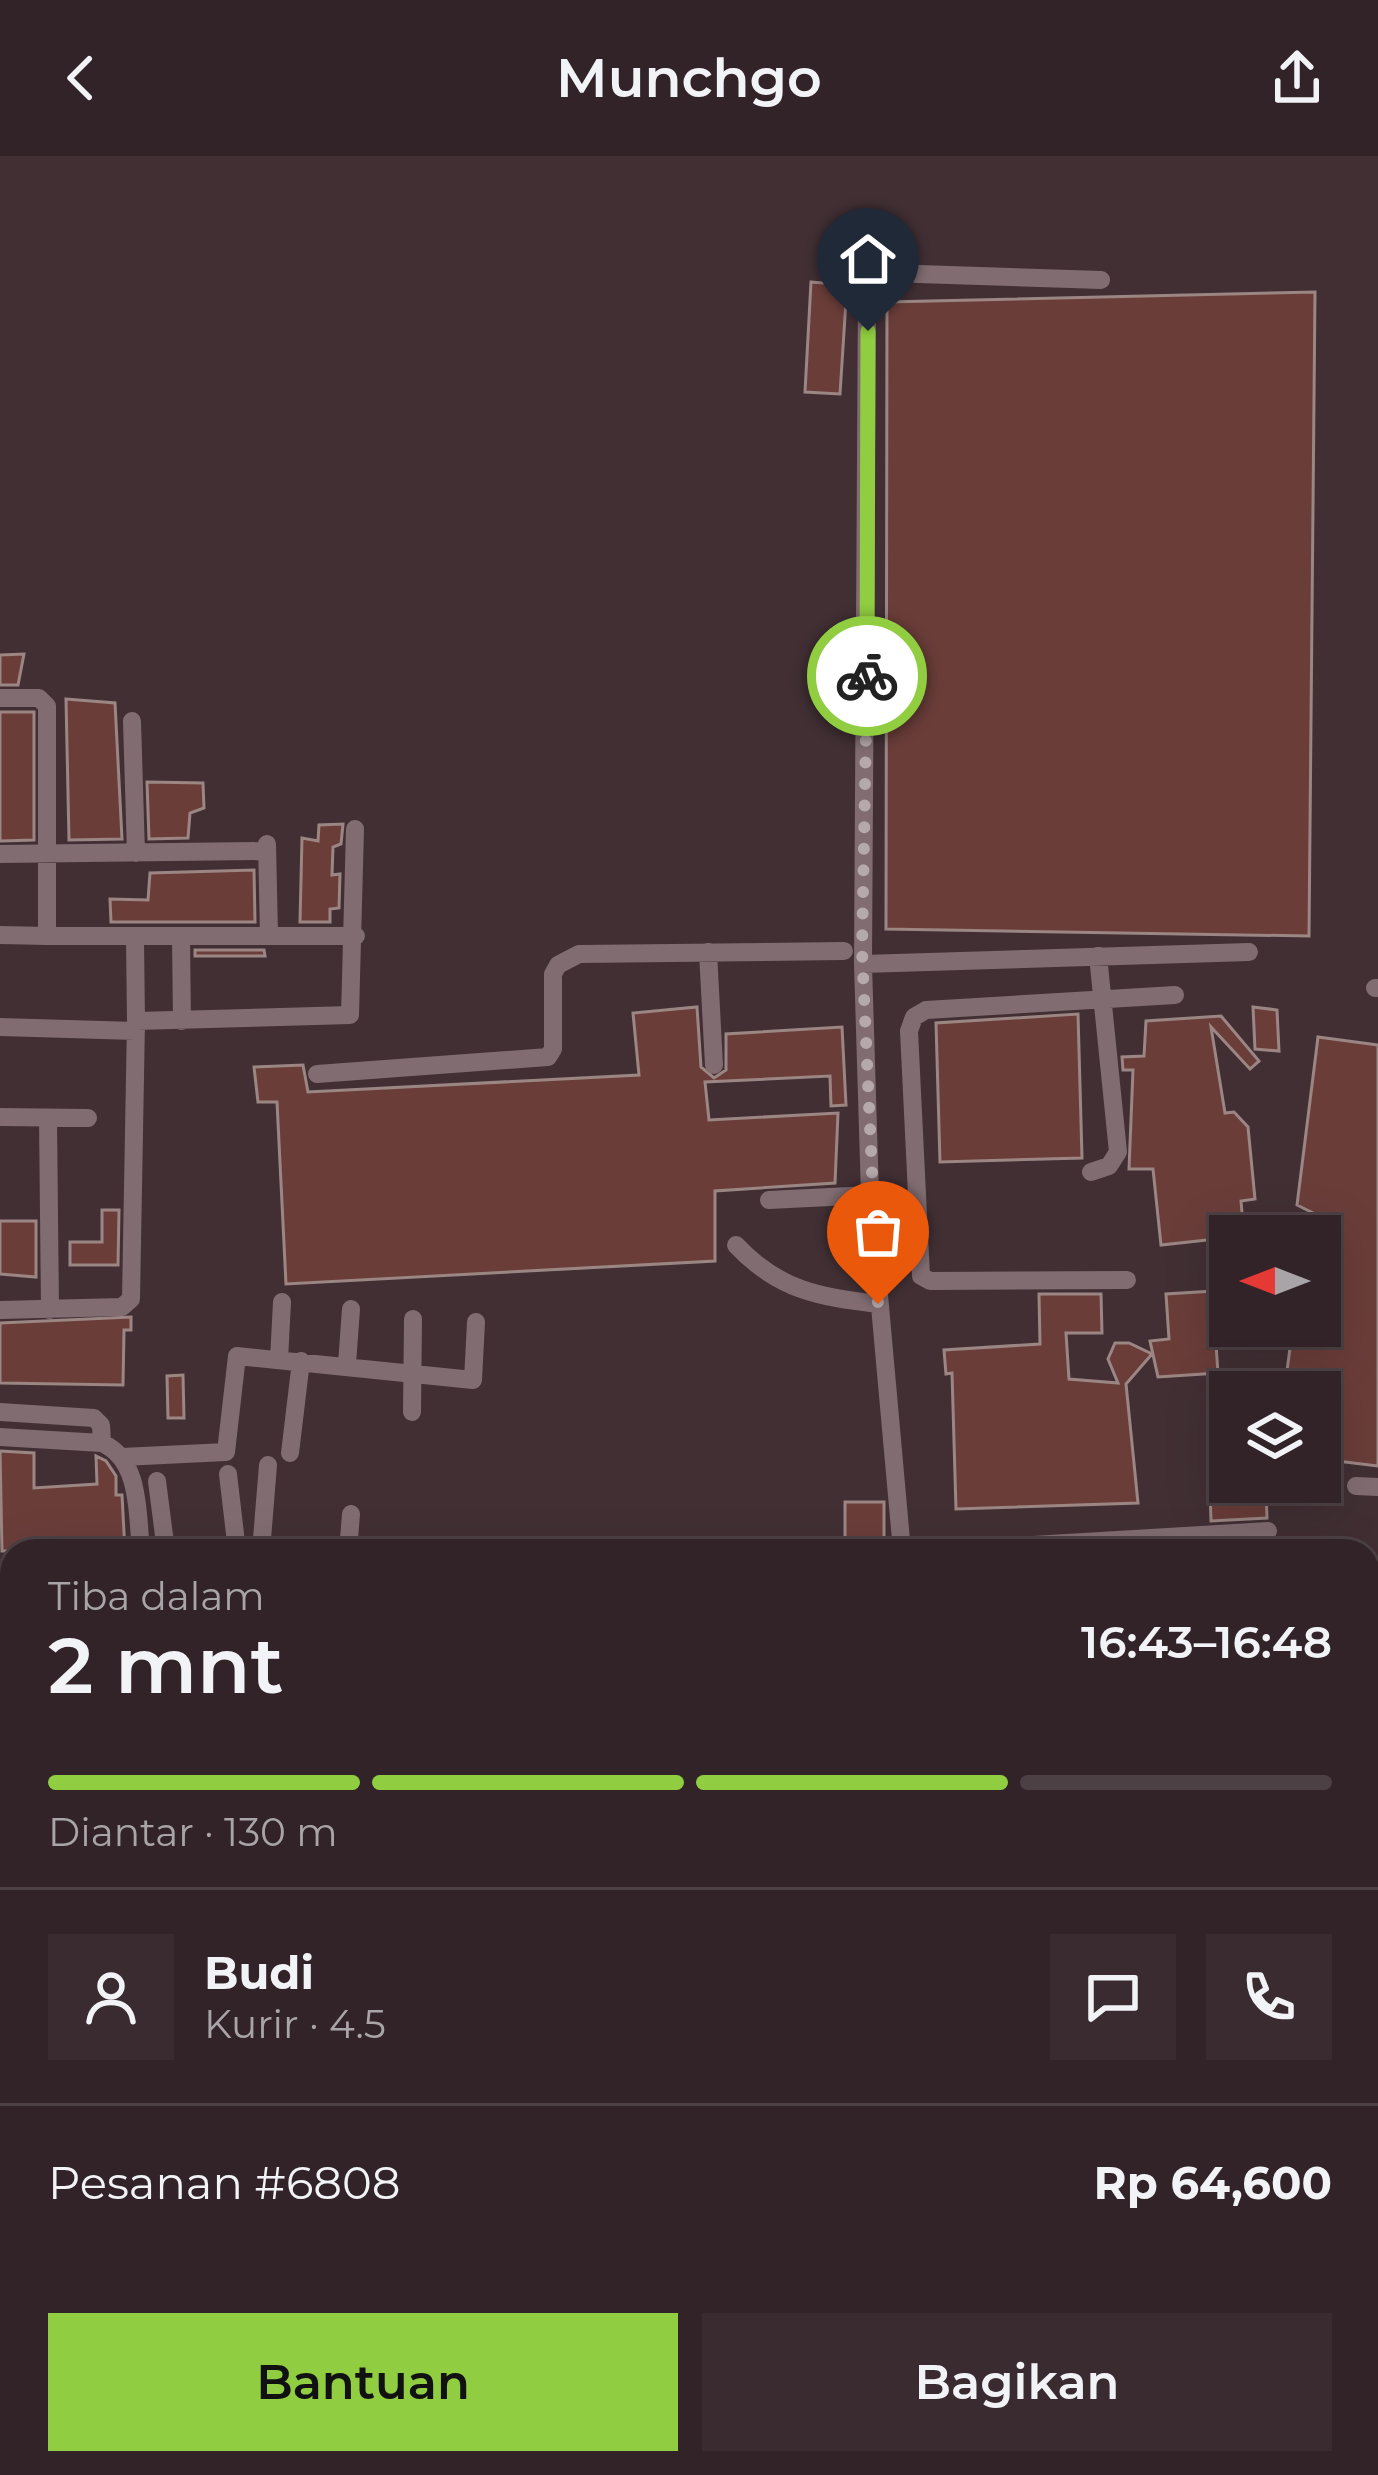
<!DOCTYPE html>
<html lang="id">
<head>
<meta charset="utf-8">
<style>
  :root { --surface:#312327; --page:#392b2f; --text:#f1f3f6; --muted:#a8a4a7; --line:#4c4044; --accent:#90cd40 }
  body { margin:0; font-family:Montserrat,sans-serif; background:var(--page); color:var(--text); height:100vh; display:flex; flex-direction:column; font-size:45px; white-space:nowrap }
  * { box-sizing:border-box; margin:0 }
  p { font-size:39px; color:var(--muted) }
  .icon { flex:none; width:66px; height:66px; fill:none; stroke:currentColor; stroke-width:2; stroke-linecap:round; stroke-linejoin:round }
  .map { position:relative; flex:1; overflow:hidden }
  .panel { position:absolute; left:0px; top:1383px; width:1380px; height:936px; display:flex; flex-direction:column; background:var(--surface); border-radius:36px 36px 0 0; box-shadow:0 12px 48px #0002,0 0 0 3px var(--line) }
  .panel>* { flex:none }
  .needle { width:78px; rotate:270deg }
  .controls { position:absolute; left:1209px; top:1059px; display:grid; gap:24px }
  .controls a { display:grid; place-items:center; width:132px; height:132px; border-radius:0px; background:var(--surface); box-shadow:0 12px 48px #0002,0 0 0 3px var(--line); font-size:60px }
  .pin { position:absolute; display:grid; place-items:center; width:102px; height:102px; color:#fff; margin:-123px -51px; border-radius:50% 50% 50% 0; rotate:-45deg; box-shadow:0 0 12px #0007 }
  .pin .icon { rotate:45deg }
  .courier { position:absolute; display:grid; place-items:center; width:120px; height:120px; margin:-60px; border:9px solid #90cd40; border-radius:50%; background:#fff; color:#222; box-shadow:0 3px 15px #0007 }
  .overview em { font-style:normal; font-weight:600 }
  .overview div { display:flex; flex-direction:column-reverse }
  .overview { display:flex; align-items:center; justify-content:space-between; height:204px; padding:0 48px }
  h1 { font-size:78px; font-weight:600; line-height:90px }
  .bar { display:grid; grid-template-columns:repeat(4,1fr); gap:18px 12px; align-content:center; height:144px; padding:0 48px }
  .bar i { height:15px; border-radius:9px; background:var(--line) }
  .bar .current { background:var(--accent) }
  .bar p { grid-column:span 4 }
  .line { display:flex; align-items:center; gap:30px; padding:0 48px; border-top:3px solid var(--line) }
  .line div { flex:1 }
  .round { display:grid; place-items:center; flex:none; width:126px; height:126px; border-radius:0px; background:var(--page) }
  .button { display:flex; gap:24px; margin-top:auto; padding:24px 48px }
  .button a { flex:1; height:138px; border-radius:0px; background:var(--accent); color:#111; font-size:48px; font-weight:600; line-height:138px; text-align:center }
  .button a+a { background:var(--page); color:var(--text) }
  header { display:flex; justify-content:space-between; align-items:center; height:156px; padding:0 48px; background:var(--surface); font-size:54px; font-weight:600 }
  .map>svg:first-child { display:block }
</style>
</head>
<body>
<header><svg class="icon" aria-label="back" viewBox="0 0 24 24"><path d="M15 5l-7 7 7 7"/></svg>Munchgo<svg class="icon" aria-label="share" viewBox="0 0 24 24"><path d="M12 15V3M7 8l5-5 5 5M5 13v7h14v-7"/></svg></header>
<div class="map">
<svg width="1378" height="2319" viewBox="0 0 1378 2319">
  <rect width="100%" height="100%" fill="#412f34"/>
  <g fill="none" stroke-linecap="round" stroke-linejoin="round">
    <path stroke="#2b1839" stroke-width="33" d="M0,2276H12
      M349,2307L419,2319
      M1044,2319L1053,2307"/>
  </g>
  <path fill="#6a3d39" stroke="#9b8683" stroke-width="3" d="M811,126L847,129L840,238L805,236Z
    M1315,136L1309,780L886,773L887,146Z
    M24,498L18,529H0V499Z
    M66,543L115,547L122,683L69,684Z
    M0,556H34V684L0,685Z
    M147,626L203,627L204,652L190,657L188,682L149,683Z
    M343,668L341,688L333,691L332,719L340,718L339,752L330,753V766H300L302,682L318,685L319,669Z
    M254,714L255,766H111L110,743L148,744L150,717Z
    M195,794H264L265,800H195Z
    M697,851L701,911L714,922L726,914V878L842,871L846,949L831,950L830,920L705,926L709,964L838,957L835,1027L715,1035V1105L286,1128L277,946H258L254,911L303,909L308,936L639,919L633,857Z
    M1253,851L1277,854L1279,895L1255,893Z
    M1078,858L1082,1002L940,1006L936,867Z
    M1221,860L1259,905L1250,913L1211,871L1225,957L1234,956L1248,971L1255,1043L1241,1045L1244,1080L1161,1089L1153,1013H1129L1133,914H1123L1122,901L1144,900L1146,865Z
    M1318,881L1378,889V1310L1320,1303V1236H1303L1304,1225L1286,1222L1293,1170H1320L1317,1059L1297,1049Z
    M102,1054H119L118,1109H70V1086H102Z
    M0,1065H36V1121L0,1118Z
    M1230,1134V1173L1215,1174L1218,1217L1158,1221L1150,1185L1169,1183L1166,1138Z
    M1039,1138H1101L1102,1177H1066L1069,1223L1118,1227L1108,1203L1115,1187H1129L1152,1198L1126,1228L1138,1347L956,1353L952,1217L946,1218L944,1194L1040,1188Z
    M131,1161V1174H124L123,1229L0,1227V1167Z
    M183,1219L184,1262H168L167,1220Z
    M0,1295L34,1297V1332L97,1328L96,1300L106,1305L116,1320V1339H122L125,1395H2Z
    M1266,1333L1267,1362L1211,1365L1210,1335Z
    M845,1346H884V1395H845Z
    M1270,1388L1274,1395H1212V1392Z"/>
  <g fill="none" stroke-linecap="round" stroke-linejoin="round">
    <path stroke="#7c6c70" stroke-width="3" stroke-dasharray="6 6" stroke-linecap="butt" d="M0,2199L12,2200"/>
    <path stroke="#806c71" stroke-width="18" d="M0,542H39L47,550V780H356
      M132,565L136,697
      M267,688L269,779
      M0,698L267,695
      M0,779L47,780
      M181,782L182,865
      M135,783L136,865
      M708,796L714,909
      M863,808L867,132L888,117L1101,124
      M1375,832H1378
      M0,871L136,875
      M317,918L548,901L553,893V818L558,809L579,798L844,795
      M0,961L88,962
      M48,962L50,1154
      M1091,1016L1109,1010L1118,996L1098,800
      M769,1044L870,1039
      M736,1089C778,1134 819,1141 878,1148
      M1127,1124L930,1125L921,1120L909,875L914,861L926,854L1175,839
      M0,1154L122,1151L131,1143L136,865L350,859L355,673
      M279,1204L282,1146
      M347,1208L351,1153
      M0,1256L94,1262L101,1269L102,1287
      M412,1256L413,1163
      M0,1281L102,1287C141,1304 137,1358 141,1395
      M290,1297L301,1205
      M122,1301L226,1296L237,1200L473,1224L476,1166
      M228,1318L237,1395
      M157,1325L166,1395
      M1356,1330L1378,1331
      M261,1395L268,1309
      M348,1395L351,1358
      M902,1395L870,1039L863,808L1249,796
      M935,1395L1268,1375
      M1368,1467L1378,1530
      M0,1577H12
      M1368,1591L1378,1589
      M1368,1863L1378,1836
      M1368,2159L1378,2163
      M1368,2222L1378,2200
      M711,2307L716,2319
      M1208,2307L1238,2319
      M274,2319V2307
      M569,2319L590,2307
      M1325,2319L1330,2307"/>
  </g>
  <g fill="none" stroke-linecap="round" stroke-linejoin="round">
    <path stroke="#b6a9ac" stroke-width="12" stroke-dasharray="0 21.6" d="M867,520L862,795L878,1148"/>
    <path stroke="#90cd40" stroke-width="15" d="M867,520L868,175"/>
  </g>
</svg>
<div class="controls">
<a><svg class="needle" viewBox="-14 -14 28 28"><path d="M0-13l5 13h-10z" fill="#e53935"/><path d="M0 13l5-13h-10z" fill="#a8a4a7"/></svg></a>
<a><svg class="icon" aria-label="layers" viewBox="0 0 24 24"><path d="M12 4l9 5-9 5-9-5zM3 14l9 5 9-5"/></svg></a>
</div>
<div class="pin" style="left:878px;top:1148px;background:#ea580c"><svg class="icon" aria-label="bag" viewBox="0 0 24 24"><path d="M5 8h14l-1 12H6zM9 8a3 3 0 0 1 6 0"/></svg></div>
<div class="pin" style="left:868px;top:175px;background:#1f2937"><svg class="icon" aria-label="home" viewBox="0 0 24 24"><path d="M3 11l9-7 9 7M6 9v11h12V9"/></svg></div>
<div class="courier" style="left:867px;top:520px"><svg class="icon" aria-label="bike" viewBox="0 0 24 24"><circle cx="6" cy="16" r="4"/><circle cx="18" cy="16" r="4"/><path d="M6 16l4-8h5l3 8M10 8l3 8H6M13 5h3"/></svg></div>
<section class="panel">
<div class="overview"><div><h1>2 mnt</h1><p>Tiba dalam</p></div><em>16:43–16:48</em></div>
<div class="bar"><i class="current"></i><i class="current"></i><i class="current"></i><i></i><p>Diantar · 130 m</p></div>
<div class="line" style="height:216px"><a class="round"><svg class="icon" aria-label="person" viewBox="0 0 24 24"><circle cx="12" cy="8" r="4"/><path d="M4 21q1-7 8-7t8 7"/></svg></a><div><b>Budi</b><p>Kurir · 4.5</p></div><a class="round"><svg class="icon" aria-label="chat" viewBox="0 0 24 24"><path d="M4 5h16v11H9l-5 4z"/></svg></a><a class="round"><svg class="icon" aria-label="phone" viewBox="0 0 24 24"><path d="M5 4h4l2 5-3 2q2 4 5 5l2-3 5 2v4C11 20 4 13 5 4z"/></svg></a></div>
<div class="line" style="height:156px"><div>Pesanan #6808</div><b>Rp 64,600</b></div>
<div class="button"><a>Bantuan</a><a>Bagikan</a></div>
</section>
</div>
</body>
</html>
